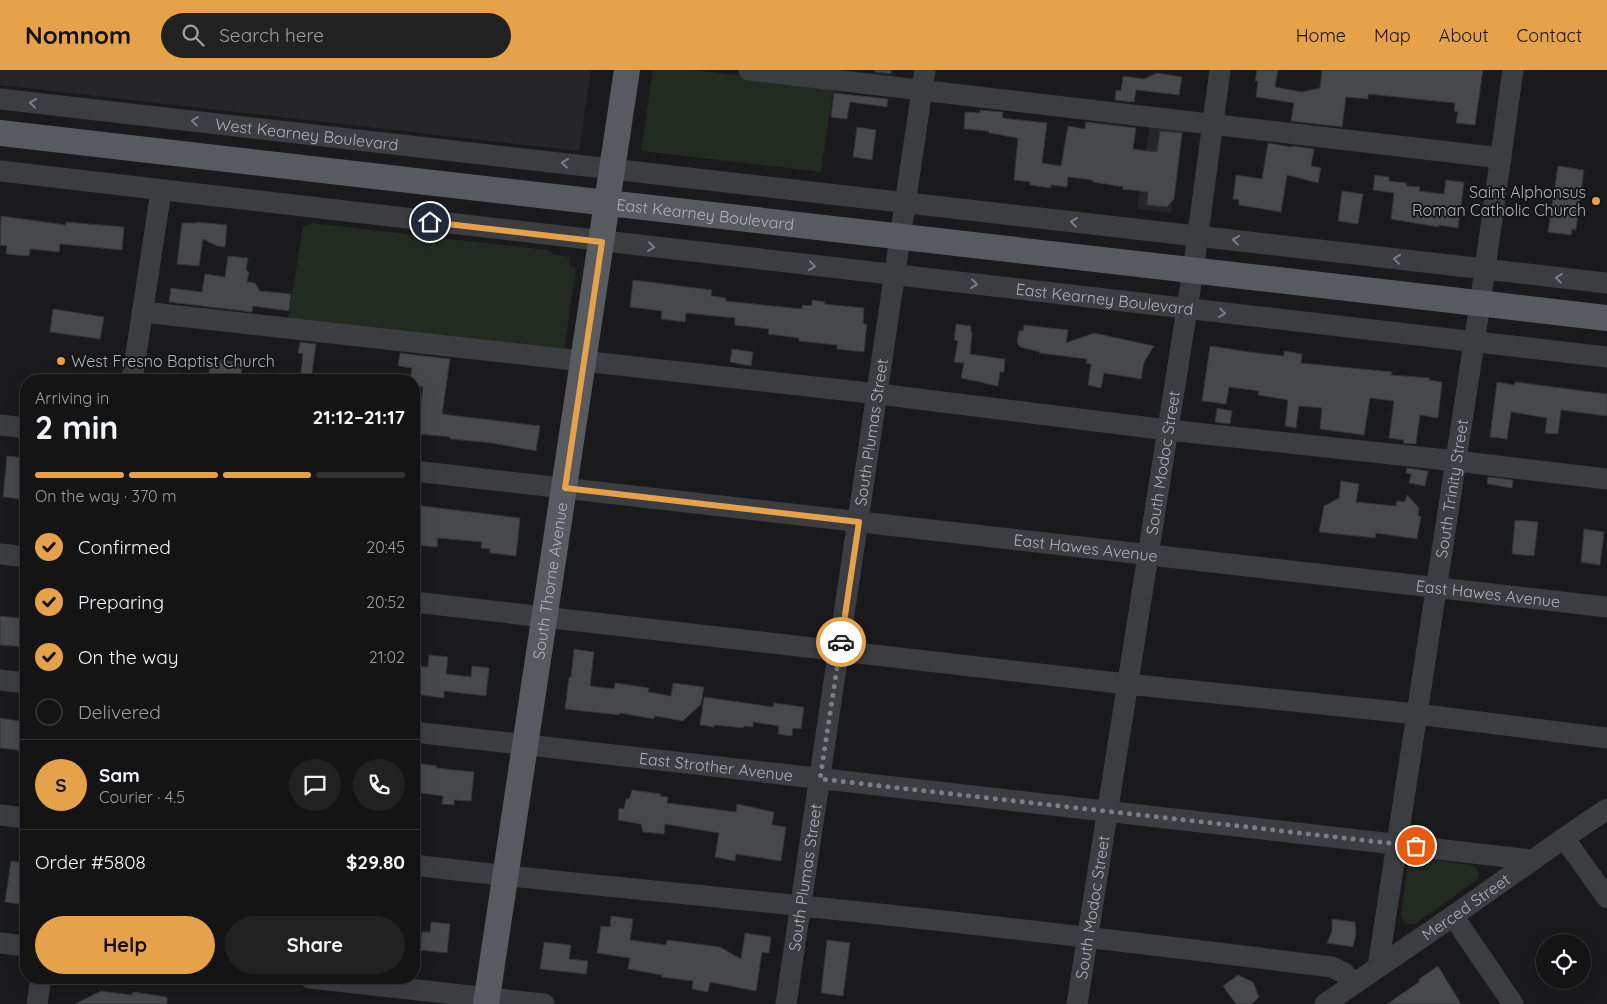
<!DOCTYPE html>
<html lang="en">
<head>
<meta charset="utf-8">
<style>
  :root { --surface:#141415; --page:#212122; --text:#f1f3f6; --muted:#9d9ea0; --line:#333334; --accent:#e5a249 }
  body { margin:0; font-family:Quicksand,sans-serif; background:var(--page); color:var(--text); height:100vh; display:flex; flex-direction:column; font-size:19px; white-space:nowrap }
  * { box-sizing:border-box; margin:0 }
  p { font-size:16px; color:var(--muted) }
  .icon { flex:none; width:28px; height:28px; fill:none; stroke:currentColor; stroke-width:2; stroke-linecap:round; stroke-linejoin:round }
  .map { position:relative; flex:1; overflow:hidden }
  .details { position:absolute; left:20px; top:304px; width:400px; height:610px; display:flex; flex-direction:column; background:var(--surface); border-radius:20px; box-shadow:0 5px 20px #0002,0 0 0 1px var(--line) }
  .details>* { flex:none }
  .buttons { position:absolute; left:1536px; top:864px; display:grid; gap:10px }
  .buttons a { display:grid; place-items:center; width:55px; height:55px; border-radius:50%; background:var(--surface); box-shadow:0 5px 20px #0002,0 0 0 1px var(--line); font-size:25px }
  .pin { position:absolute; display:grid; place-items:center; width:42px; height:42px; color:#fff; margin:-21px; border:2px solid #fff; border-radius:50%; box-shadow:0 1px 5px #0007 }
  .courier { position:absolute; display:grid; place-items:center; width:50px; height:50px; margin:-25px; border:4px solid #e5a249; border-radius:50%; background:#fff; color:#222; box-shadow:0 1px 6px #0007 }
  .headline em { font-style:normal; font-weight:700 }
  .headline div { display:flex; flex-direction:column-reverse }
  .headline { display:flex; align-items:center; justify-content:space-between; height:85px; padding:0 15px }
  h1 { font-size:32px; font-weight:700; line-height:38px }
  .bar { display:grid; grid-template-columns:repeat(4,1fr); gap:8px 5px; align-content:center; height:60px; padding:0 15px }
  .bar i { height:6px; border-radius:4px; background:var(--line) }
  .bar .current { background:var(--accent) }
  .bar p { grid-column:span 4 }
  .line { display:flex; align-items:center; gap:12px; padding:0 15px; border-top:1px solid var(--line) }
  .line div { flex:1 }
  .round { display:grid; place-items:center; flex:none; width:52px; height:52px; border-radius:26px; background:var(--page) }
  ol { padding:0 15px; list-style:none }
  li { display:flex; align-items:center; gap:15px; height:55px }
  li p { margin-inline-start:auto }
  li .icon { padding:5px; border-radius:50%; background:var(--accent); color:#111; stroke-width:4 }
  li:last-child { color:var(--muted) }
  li i { width:28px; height:28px; border:2px solid var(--line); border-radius:50% }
  .primary-button { display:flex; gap:10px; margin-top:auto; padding:10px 15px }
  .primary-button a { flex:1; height:58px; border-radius:30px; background:var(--accent); color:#111; font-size:20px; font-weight:700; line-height:58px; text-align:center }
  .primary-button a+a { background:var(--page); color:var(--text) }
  header { display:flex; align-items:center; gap:30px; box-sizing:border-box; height:70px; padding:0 25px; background:var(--accent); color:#111 }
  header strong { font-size:24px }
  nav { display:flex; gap:28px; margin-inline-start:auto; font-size:18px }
  .search { width:350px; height:45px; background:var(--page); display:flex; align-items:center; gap:12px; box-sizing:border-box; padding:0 18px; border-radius:28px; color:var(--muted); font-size:19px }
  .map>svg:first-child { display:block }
</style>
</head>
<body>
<header>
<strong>Nomnom</strong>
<div class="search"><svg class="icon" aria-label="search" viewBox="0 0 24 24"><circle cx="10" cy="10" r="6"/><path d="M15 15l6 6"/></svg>Search here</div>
<nav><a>Home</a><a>Map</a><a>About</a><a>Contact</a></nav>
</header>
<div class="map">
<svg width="1607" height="934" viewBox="0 0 1607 934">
  <rect width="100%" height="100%" fill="#1a1a1c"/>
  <path fill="#262629" d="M0,0H591L579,81L0,15Z
    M1150,53L1184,57L1171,143L1137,139Z"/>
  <path fill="#222a22" d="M653,0H694L834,16L821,102L641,81Z
    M312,153L548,180L555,185L570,187L569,196L576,198L564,281L288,249L303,157Z
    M1413,788L1472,795L1479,801L1478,809L1415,854H1405L1401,845L1408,793Z"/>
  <path fill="#47484c" stroke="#343438" d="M875,0H891V4L875,2Z
    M1257,0H1278L1275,17L1302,22L1320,18L1322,0H1483L1475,55L1456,53L1458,42L1454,41L1455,33L1368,24V29L1346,27L1342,57L1291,51L1294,33L1256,27L1258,11H1255Z
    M1157,3L1182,7L1179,25L1136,20L1134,32L1115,30L1116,20L1121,21L1123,6L1144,9Z
    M834,23L888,29L887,37L850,32L847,49L831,47Z
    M980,40L1003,42L1002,48L1047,53L1042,93L1061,96L1068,56L1085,59L1086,52L1136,58L1133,79L1157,82L1160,61L1182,63L1174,129L1167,137L1147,135L1148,122L1122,119L1124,117L1093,112V110L1068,107L1067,117L1051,115V118L1030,115V112L1014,110L1018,68L989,63L988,61L964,59L965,42L980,43Z
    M857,57L876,60L872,90L853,87Z
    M1268,73L1291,77L1292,76L1314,79L1311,96L1321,98L1318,113L1287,105L1281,142L1239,135V130L1233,129L1236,105L1262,109Z
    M1558,96L1584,100L1576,160L1572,159L1571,165L1548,162Z
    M1375,105L1389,107V111L1407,113L1406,116L1420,117L1419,121L1444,124L1446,110L1464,112L1458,158L1439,155V157L1391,149L1394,123L1373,120Z
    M1342,121L1363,124L1358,154L1338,151Z
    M1,146L66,155V152L124,157L122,180L60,174L59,182L30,179L29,186L6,184L7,176L0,175Z
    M197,152L227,155L225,177L217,176L203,169L199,196L177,194L182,153H197Z
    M228,186L248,188L246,200L249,202L247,212L255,213L260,221L291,224L289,241L253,236L252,242L169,232L171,218L202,222L205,204L225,207Z
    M633,210L712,220L711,226L726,228V231L802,239V235L812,236V230L825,232L824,234L864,238L863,254H867L864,282L837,279V275L799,271V268L768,264L769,259L735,255V248L686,243L685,252L661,249L662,241L630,237Z
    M53,239L104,247L100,269L50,262Z
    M956,254L971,256V262H972L970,284L1005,289L1004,302H1000L998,316L961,308L964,293L954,292L958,271L954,270Z
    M1024,255L1068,260L1066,273L1094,263L1154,276L1144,292L1141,309L1104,303L1101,318L1088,315L1091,294L1086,293L1087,289L1039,283L1040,282L1020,277L1017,272L1019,261H1023Z
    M300,272L316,274L311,310H300L303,284L298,283Z
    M1210,276L1256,283L1284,286V281L1302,284L1301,293L1392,302L1391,305L1430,308L1429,310L1442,312L1438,348L1420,345L1416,374L1403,373L1404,370L1389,368L1394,331L1370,328L1364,365L1320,359L1322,338L1299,336L1296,358L1285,356L1288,330L1258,325L1259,321L1229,317L1226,334L1202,331Z
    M732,279L753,282L751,296L730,292Z
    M400,283L450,289L442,344L540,356L536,381L492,373L450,369V367L418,364L423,317L414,316V310H410L412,298L398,296Z
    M220,290L243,293L240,310H208L210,296L219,298Z
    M1497,312L1514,315L1516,312L1607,324V346L1561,340L1558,364L1545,363L1547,348L1511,342L1507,369L1490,367Z
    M1217,338L1232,341L1230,354L1215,352Z
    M7,386L24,388L20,429L3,427Z
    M1407,398L1428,401L1425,416L1409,413L1411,404L1406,403Z
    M1488,407L1513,410L1512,418L1487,414Z
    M1341,411L1359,414L1356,432L1396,436L1397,431L1405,432L1407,425L1419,438L1418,446H1421L1417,469L1376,463L1375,468L1319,462L1324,436L1339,428Z
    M414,435L520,448L516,486L490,483V479L481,478L482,472L438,468L437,477L414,475Z
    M1515,450L1538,452L1534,486L1512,484Z
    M1584,459L1604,462L1600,495L1581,492Z
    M0,546L26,549V577L0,575Z
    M574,579L594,582L590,616L614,619L615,613L649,618L648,622L671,626L673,613L704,617L701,634L683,651L655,646L654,649L620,643L619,645L565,639L569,607H571Z
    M429,585L448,587L446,604L471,607L472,596L489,598L486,626L444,621V628L414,624V596L428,597Z
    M704,627L773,637L774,633L804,637L801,659L793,658L792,666L778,664L779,656L753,652V657L744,656L743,658L714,655V657L700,655Z
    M0,648L26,652V681L0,678Z
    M414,693L437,696L436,698L474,702L471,731L454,730V735L442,734L443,726L414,722Z
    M632,720L661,724L660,726L668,727L667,733L736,742L737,734L774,742L772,755L786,757L781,791L736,784L735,791L715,787L719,763L665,754L664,764L643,762L641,754L618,750L619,738L624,739L626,729H629Z
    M11,791L26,793V835L5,832Z
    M611,846L633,849L630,870L666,875L667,870L720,877L741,889L745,863L771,867L769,883L762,882L756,921L710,912L708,922L692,919L693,911L661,907L662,905L628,899L630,888L597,883L601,856L610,857Z
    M1332,849L1355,852L1356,864L1353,877L1327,873L1332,861Z
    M431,852L450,854L447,883L420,880L422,862H430Z
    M827,870L850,873L843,926L821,923Z
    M544,872L571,875L569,889L588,891L586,904L540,899Z
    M1438,896L1461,934H1387L1419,912V909Z
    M1238,905L1253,912L1259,927L1252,934H1236L1223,916Z
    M101,921L132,925L133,922L167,927V934H75Z"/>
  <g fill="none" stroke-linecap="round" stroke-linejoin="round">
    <g stroke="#3b3d41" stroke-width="21">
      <path d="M749,0L1501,88"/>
      <path id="s1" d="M0,29L1607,213"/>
      <path id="s2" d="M0,101L1607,287"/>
      <path d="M143,242L878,324L1168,360L1456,391L1607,409"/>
      <path d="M132,310L161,121"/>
      <path d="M0,355L26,358"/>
      <path id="s3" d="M414,401L1607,537"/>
      <path d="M0,484L26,487"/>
      <path d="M414,532L1127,614L1417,644L1607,668"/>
      <path d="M0,610L26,613"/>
      <path id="s4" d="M414,662L1533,790"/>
      <path d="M0,745L26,748"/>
      <path d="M1564,768L1607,828"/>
      <path d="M414,795C543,811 672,822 802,836C979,854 1156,875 1332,897L1344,903L1353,914"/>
      <path d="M1453,846L1513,934"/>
      <path d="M0,873L26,876"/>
      <path id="s5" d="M1378,897L1480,234L1513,0"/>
      <path d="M310,908L544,934"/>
      <path d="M37,934L41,908"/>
      <path id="s6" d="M786,934L925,0"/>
      <path id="s7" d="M1077,934L1193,201L1220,0"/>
      <path id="s8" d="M1325,934L1453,846L1564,768L1607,739"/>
    </g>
    <g stroke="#575a5f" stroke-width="26">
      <path id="s9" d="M0,63L1607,248"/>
      <path id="s10" d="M486,934L627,0"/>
    </g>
  </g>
  <defs><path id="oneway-chevron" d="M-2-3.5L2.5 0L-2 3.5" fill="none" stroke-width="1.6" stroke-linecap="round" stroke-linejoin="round" transform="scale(1.25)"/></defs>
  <g stroke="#7a7e84">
    <use href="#oneway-chevron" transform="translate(33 33) rotate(-174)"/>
    <use href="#oneway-chevron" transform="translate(195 51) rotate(-174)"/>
    <use href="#oneway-chevron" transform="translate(565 93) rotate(-174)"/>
    <use href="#oneway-chevron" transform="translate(1074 152) rotate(-173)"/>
    <use href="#oneway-chevron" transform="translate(1236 170) rotate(-173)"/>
    <use href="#oneway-chevron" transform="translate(651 177) rotate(7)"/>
    <use href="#oneway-chevron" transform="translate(1397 189) rotate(-173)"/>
    <use href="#oneway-chevron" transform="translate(812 196) rotate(7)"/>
    <use href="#oneway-chevron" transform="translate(1559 208) rotate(-173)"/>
    <use href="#oneway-chevron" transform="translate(974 214) rotate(7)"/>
    <use href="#oneway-chevron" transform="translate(1222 243) rotate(7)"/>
  </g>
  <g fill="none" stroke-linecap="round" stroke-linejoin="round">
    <path stroke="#7a7d83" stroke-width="5" stroke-dasharray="0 9" d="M841,572L820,709L1416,776"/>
    <path stroke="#e5a249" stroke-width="6" d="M430,152L602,172L565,418L859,452L841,572"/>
  </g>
  <g fill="#e5a249" stroke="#151517" stroke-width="2">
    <circle cx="1596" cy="131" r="5"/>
    <circle cx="61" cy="291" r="5"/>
  </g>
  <g text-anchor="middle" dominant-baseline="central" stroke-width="4" stroke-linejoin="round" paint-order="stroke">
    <g font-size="16" fill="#adb3ba" stroke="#151517">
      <text stroke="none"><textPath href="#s1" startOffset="309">West Kearney Boulevard</textPath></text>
      <text stroke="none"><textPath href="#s9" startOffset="710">East Kearney Boulevard</textPath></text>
      <text stroke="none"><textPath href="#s2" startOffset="1112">East Kearney Boulevard</textPath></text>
      <text stroke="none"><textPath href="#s6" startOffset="578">South Plumas Street</textPath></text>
      <text stroke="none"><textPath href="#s7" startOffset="548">South Modoc Street</textPath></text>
      <text stroke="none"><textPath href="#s5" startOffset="484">South Trinity Street</textPath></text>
      <text stroke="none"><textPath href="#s3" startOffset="676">East Hawes Avenue</textPath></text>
      <text stroke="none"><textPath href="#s10" startOffset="428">South Thorne Avenue</textPath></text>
      <text stroke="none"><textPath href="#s3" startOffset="1081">East Hawes Avenue</textPath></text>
      <text stroke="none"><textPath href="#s4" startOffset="304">East Strother Avenue</textPath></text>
      <text stroke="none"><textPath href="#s6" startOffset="128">South Plumas Street</textPath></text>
      <text stroke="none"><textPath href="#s8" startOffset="171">Merced Street</textPath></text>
      <text stroke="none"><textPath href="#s7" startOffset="98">South Modoc Street</textPath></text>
    </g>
    <g font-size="16" fill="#adb3ba" stroke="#151517" text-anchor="end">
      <text x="1586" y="122">Saint Alphonsus<tspan x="1586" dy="18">Roman Catholic Church</tspan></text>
      <text x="71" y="291" text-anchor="start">West Fresno Baptist Church</text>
    </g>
  </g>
</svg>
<div class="buttons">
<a><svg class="icon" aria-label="locate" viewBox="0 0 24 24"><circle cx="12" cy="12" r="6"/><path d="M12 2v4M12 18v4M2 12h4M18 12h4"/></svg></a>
</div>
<div class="pin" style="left:1416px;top:776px;background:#ea580c"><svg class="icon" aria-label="bag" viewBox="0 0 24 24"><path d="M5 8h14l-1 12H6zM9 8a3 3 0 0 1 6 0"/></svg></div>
<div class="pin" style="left:430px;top:152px;background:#1f2937"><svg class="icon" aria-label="home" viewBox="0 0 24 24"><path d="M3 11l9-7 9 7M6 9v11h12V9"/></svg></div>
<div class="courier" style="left:841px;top:572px"><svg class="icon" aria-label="car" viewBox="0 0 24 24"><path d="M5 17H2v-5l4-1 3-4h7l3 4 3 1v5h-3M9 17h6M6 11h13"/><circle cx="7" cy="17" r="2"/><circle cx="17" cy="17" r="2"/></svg></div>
<section class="details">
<div class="headline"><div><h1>2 min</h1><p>Arriving in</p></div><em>21:12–21:17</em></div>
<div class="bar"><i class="current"></i><i class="current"></i><i class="current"></i><i></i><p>On the way · 370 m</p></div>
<ol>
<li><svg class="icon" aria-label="check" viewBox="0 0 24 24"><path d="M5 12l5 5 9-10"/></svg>Confirmed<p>20:45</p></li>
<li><svg class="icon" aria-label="check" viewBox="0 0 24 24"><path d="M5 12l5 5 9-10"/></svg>Preparing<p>20:52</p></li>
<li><svg class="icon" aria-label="check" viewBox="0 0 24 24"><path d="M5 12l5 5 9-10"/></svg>On the way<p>21:02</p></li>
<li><i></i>Delivered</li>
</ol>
<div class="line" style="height:90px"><b class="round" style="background:var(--accent);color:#111">S</b><div><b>Sam</b><p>Courier · 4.5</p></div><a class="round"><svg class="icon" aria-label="chat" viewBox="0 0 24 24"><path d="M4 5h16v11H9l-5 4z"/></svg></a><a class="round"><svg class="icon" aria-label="phone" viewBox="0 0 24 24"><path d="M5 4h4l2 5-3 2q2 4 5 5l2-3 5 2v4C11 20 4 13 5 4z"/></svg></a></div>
<div class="line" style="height:65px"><div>Order #5808</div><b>$29.80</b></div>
<div class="primary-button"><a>Help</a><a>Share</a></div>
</section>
</div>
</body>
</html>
